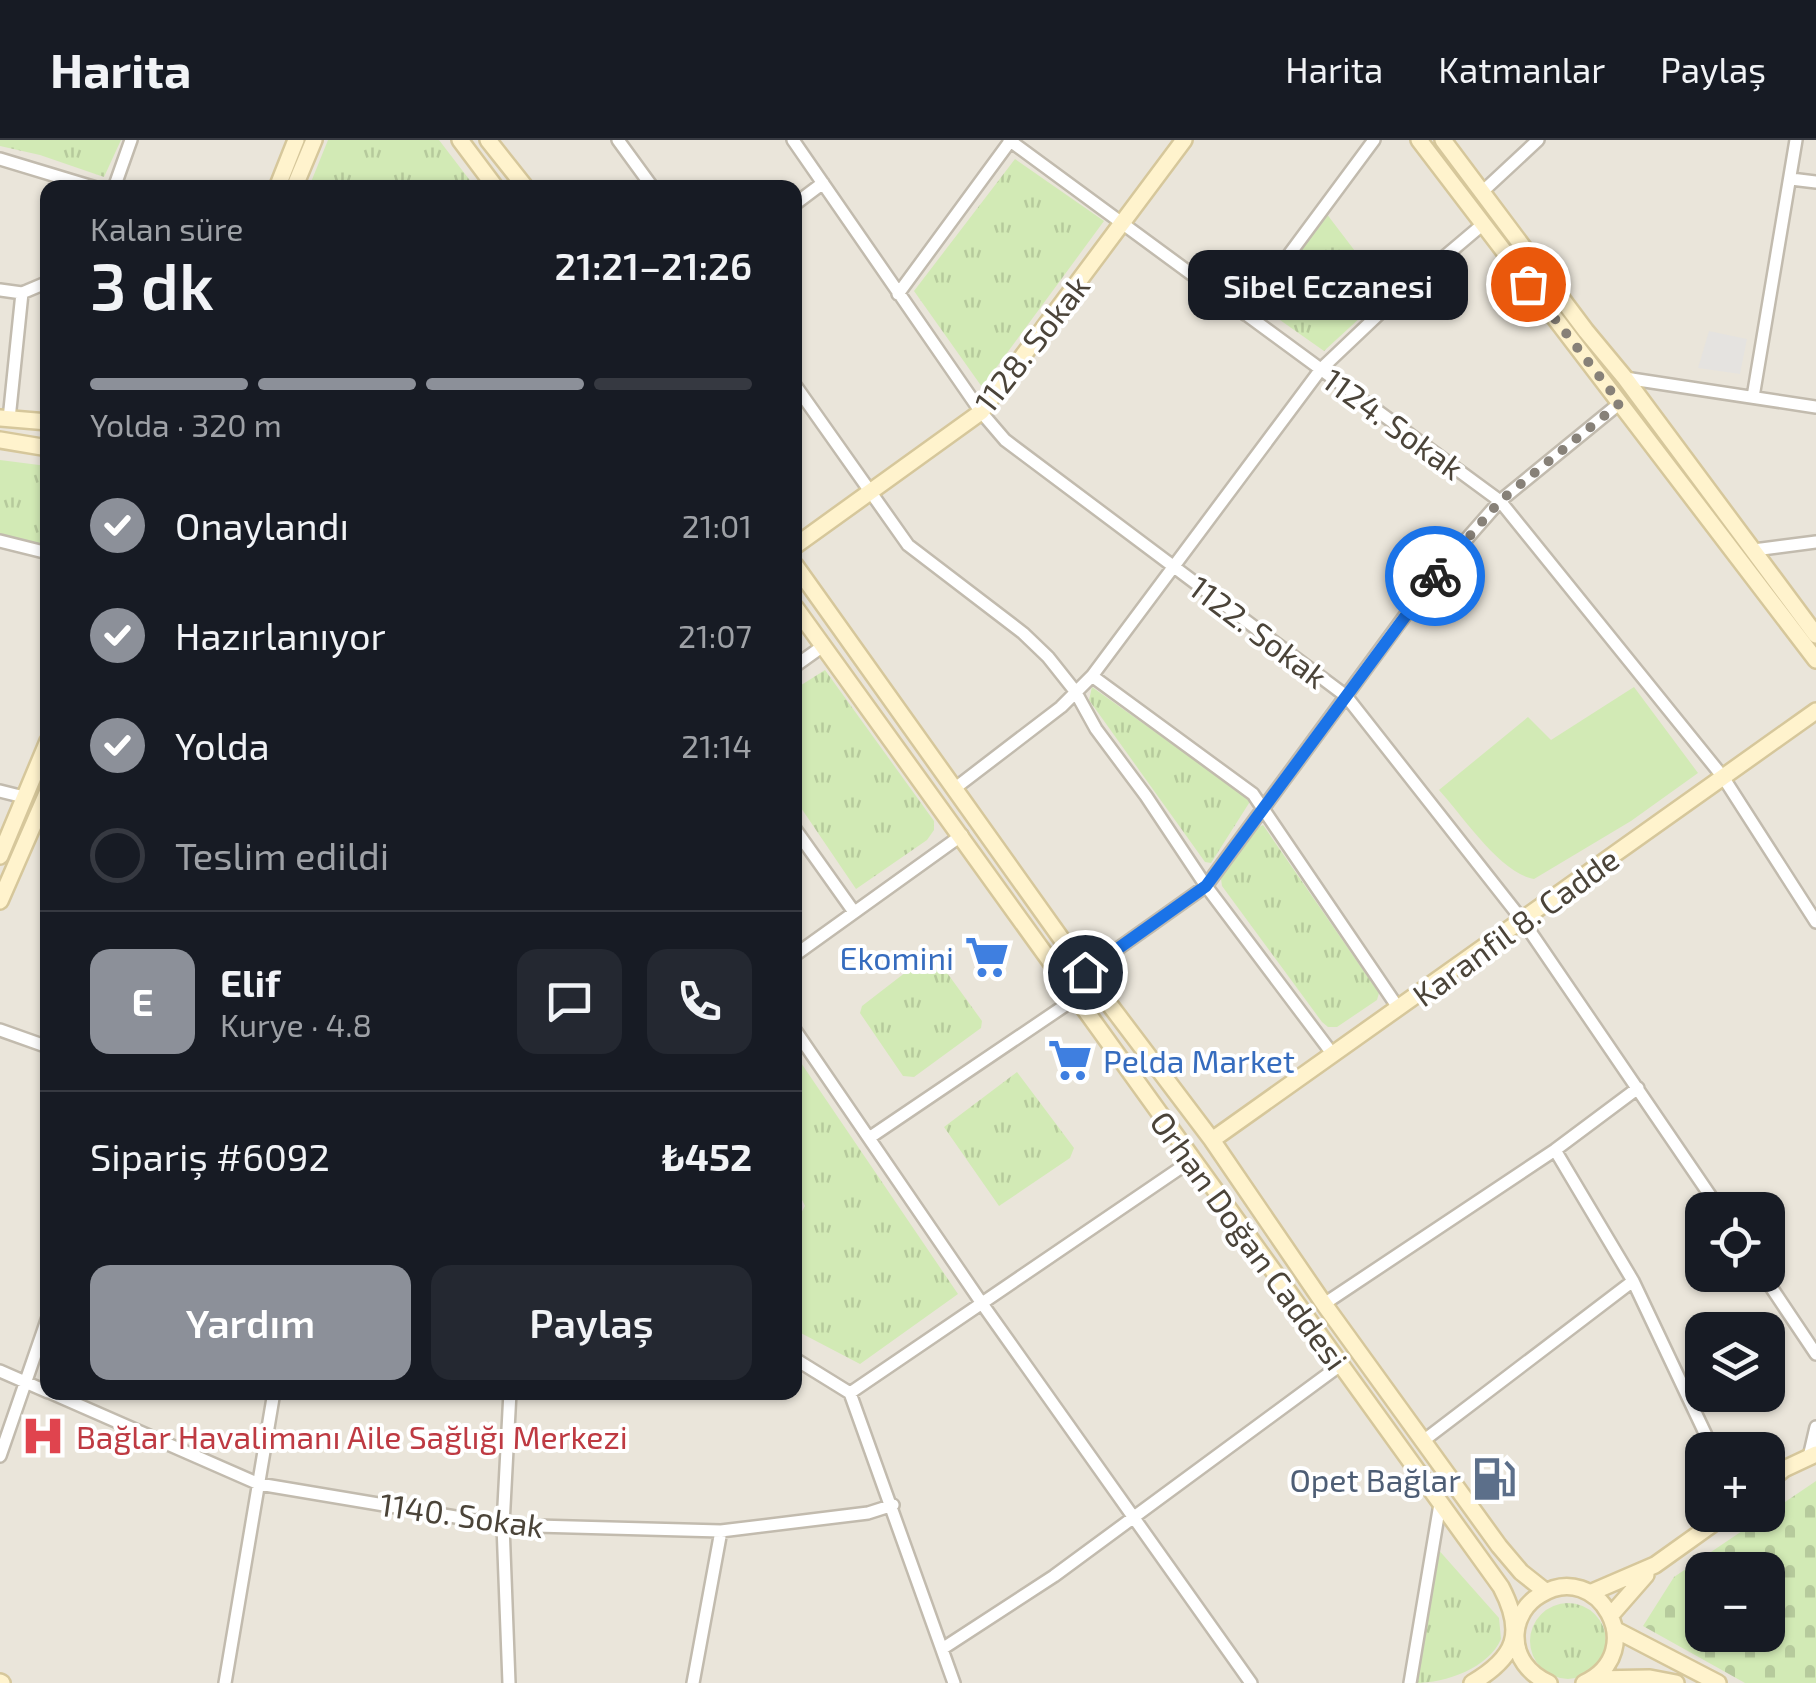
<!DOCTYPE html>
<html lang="tr">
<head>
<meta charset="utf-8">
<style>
  :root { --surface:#171b24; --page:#242831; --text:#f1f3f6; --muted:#9ea1a6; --line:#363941; --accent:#8c9099 }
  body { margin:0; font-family:"Exo 2",sans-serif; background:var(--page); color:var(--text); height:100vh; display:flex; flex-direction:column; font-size:38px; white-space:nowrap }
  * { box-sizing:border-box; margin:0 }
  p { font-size:32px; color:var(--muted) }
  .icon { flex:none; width:55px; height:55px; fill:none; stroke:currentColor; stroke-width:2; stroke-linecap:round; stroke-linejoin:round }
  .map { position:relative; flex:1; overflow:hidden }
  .side { position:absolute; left:40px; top:40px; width:762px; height:1220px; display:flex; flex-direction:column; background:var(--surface); border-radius:20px; box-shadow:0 2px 8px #0004 }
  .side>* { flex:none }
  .buttons { position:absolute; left:1685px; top:1052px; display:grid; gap:20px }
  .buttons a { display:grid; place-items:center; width:100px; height:100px; border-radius:20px; background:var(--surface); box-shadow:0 2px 8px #0004; font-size:50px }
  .pin { position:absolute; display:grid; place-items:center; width:85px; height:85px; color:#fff; margin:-42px; border:5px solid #fff; border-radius:50%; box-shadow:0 2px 10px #0007 }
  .courier { position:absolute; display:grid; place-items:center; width:100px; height:100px; margin:-50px; border:8px solid #1a73e8; border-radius:50%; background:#fff; color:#222; box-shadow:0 2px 12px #0007 }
  .bubble { position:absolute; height:70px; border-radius:20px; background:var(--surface); box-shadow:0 2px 8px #0004; font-size:32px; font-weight:600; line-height:70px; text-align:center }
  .head em { font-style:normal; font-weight:600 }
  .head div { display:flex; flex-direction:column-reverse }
  .head { display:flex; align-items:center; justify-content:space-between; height:170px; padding:0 50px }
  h1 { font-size:65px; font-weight:600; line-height:75px }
  .bar { display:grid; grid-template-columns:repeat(4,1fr); gap:15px 10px; align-content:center; height:120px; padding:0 50px }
  .bar i { height:12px; border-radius:8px; background:var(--line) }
  .bar .current { background:var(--accent) }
  .bar p { grid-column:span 4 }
  .line { display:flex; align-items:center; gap:25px; padding:0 50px; border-top:2px solid var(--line) }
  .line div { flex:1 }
  .round { display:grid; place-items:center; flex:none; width:105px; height:105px; border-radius:20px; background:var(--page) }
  ol { padding:0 50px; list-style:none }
  li { display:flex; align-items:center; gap:30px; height:110px }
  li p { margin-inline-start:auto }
  li .icon { padding:10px; border-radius:50%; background:var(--accent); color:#fff; stroke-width:4 }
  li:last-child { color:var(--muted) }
  li i { width:55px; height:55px; border:5px solid var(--line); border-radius:50% }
  .button { display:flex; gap:20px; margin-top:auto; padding:20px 50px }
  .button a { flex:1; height:115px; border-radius:20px; background:var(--accent); color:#fff; font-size:40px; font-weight:600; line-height:115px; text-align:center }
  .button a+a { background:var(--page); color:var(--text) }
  header { display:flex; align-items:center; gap:60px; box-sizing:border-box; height:140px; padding:0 50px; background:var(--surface); border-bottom:2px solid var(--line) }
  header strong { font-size:48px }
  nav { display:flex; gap:55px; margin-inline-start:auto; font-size:35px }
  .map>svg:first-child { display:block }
</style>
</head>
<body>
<header>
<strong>Harita</strong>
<nav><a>Harita</a><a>Katmanlar</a><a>Paylaş</a></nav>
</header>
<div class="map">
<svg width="1816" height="1543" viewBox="0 0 1816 1543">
  <defs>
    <pattern id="grass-tufts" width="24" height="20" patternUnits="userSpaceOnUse" patternTransform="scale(2.5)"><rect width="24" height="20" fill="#d2eab5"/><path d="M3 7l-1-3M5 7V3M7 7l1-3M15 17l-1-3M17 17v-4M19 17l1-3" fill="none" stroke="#b6ca9c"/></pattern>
    <pattern id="cemetery-stones" width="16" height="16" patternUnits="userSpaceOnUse" patternTransform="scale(2.5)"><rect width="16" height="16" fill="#d2eab5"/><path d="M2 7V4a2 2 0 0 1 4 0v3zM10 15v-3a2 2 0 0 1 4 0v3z" fill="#b6ca9c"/></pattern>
  </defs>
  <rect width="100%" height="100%" fill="#f6f3ec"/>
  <path fill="#eae5da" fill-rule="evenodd" d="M0,0H1816V1543H0ZM48,48H795V1252H48ZM1702,1070H1768V1135H1702ZM1702,1190H1768V1255H1702ZM1702,1310H1768V1375H1702ZM1702,1430H1768V1495H1702Z"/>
  <path fill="url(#grass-tufts)" d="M0,0H121L104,37L40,15L0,6Z
    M328,0H439L475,47H309Z
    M1015,19L1104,81L982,247L914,151Z
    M1326,73L1387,153L1324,211L1263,168Z
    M0,320L47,326V405L0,395Z
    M825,530L934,681V690L927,700L856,749L795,659V549Z
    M1092,547L1251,660L1211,723L1205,722L1089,560Z
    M1263,685L1379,853L1377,860L1337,887H1328L1322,882L1222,746L1221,739C1231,722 1245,693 1263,685Z
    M928,815L937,819L982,881L981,888L914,937L903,936L860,873L862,866Z
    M795,914L958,1154L860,1224L795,1190V1084L805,1066L795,1045Z
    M1017,932L1074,1008L1070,1018L999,1066L944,987Z
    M1436,1407L1499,1478L1501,1499C1489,1528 1445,1543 1416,1543Z
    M1530 1501a38 38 0 1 1 76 0a38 38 0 1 1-76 0Z"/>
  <path fill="url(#cemetery-stones)" fill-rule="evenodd" d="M1816,1341V1543H1745L1643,1486L1674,1437ZM1702,1430H1768V1495H1702Z"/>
  <path fill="#d2eab5" d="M1634,547L1698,633L1631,681L1534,739C1501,734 1462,675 1439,650L1528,577L1551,600Z"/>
  <path fill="#e5e3e0" d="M1709,191L1747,199L1740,234L1698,228Z"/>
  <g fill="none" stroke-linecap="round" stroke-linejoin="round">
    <g stroke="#c2bbae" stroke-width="16">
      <path id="street" d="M618,0L653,48
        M793,0L981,272L1005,300L1346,556L1523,781L1720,1070
        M1009,0L1500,361L1723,637L1816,782
        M0,19L96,48
        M1791,39L1816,42
        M114,48L131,0
        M1481,53L1538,0
        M795,64L823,43
        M0,150L22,153L48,142
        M898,154L1011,0
        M1245,174L1374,0
        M1625,238L1816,267
        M795,245L908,405L1023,493L1048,517L1075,551L1096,589L1146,656L1206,746L1331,912
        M1753,257L1796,0
        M9,279L22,153
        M0,401L48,413
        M1754,410L1816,402
        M795,526L823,506
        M1092,536L1253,654L1399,869
        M954,649L1061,567L1092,536L1321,229L1398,156L1482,85
        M0,651L24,657
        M795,689L854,772
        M795,815L962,695
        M1085,832L1206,746L1435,435L1500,361L1620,263
        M0,890L48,907
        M795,890L983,1165L1251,1543
        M869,998L1076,858
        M1555,1010L1633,1141L1713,1310
        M1763,1135L1816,1214
        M1324,1164L1555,1010L1638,948
        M795,1219L850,1253L954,1543
        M0,1231L48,1252
        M49,1252L259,1344L503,1385L721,1391L868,1373L893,1365
        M850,1253L1192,1020
        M1423,1301L1633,1141
        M0,1316L48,1177
        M1809,1317L1816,1287
        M942,1509L1054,1436L1339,1226
        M225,1543L274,1252
        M509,1543L503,1385L510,1252
        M693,1543L721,1391
        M1410,1543L1440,1364"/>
    </g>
    <g stroke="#d6c79b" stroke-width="20">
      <path id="secondary" d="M460,0L496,48
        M488,0L526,48
        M1419,0L1816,520
        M1443,0L1586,191L1625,238L1816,495
        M277,48L296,0
        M294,48L314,0
        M0,278L48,282
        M0,300L48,308
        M795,406L981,272L1184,0
        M795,425L1085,832L1212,1000L1324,1164L1499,1406L1521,1432L1545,1451
        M795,467L1501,1447C1525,1493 1516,1517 1472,1543
        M0,716L48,601
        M0,761L48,651
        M1212,1000L1816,571
        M1768,1342L1784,1329L1816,1314
        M1590,1453L1655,1425L1725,1375
        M1611,1475L1646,1435
        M1616,1490L1718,1543
        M1593,1539L1650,1538L1676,1543
        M0,1542L2,1543
        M1549,1543C1529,1534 1515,1517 1516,1494C1517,1478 1526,1463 1540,1455C1598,1418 1651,1512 1584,1543"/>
    </g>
    <use href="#street" stroke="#fff" stroke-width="11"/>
    <use href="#secondary" stroke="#fff3cd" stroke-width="15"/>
  </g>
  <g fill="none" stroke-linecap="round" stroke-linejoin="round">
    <path stroke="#878178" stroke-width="10" stroke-dasharray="0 18" d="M1435,436L1500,361L1620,263L1528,144"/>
    <path stroke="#1a73e8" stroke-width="12" d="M1085,832L1206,746L1435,436"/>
  </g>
  <defs>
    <g id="supermarket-bare" transform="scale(3.45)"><path d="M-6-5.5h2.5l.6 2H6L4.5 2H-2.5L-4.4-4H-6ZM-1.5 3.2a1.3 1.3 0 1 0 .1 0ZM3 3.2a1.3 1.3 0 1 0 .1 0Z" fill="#3f7fe0" stroke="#fff" stroke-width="2.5" paint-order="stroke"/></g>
    <g id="hospital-bare" transform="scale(3.45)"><path d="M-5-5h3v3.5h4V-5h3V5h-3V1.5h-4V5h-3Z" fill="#e0444e" stroke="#fff" stroke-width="2.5" paint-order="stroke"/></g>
    <g id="fuel-bare" transform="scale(3.45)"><path d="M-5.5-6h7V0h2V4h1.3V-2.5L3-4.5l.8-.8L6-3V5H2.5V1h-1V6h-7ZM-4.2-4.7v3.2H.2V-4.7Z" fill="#5c6f8a" stroke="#fff" stroke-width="2.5" paint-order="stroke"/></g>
  </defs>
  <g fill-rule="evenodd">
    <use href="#supermarket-bare" x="987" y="817"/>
    <use href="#supermarket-bare" x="1070" y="920"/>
    <use href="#hospital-bare" x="43" y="1296"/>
    <use href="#fuel-bare" x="1494" y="1339"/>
  </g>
  <g text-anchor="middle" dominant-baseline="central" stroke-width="8" stroke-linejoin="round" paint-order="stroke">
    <g font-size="32" fill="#4b4439" stroke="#fff">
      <text transform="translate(1031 203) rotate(-52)">1128. Sokak</text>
      <text transform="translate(1394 283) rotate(36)">1124. Sokak</text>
      <text transform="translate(1259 491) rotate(37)">1122. Sokak</text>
      <text transform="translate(1515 786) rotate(-36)">Karanfil 8. Cadde</text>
      <text transform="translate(1250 1100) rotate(54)">Orhan Doğan Caddesi</text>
      <text transform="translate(462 1374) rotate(8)">1140. Sokak</text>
    </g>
    <g font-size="32" fill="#366cbe" stroke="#fff" text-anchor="end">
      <text x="954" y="817">Ekomini</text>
      <text x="1103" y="920" text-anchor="start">Pelda Market</text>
    </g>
    <g font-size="32" fill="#be3a42" stroke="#fff" text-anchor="start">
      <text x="76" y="1296">Bağlar Havalimanı Aile Sağlığı Merkezi</text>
    </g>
    <g font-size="32" fill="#4e5e75" stroke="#fff" text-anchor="end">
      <text x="1461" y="1339">Opet Bağlar</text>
    </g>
  </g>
</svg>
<div class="buttons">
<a><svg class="icon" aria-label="locate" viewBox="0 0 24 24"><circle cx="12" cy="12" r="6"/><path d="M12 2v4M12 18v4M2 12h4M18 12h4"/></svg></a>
<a><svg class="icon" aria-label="layers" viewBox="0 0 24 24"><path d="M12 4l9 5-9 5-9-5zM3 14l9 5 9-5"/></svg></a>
<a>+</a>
<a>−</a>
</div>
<div class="pin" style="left:1528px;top:144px;background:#ea580c"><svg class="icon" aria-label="bag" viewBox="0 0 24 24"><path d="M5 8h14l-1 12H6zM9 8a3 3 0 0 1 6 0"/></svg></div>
<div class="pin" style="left:1085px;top:832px;background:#1f2937"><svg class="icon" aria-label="home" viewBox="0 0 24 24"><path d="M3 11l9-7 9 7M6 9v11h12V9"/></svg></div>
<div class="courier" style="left:1435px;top:436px"><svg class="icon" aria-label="bike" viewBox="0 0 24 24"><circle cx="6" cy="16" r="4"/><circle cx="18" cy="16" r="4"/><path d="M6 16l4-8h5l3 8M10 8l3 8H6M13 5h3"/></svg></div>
<div class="bubble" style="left:1188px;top:110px;width:280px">Sibel Eczanesi</div>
<section class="side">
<div class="head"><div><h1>3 dk</h1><p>Kalan süre</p></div><em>21:21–21:26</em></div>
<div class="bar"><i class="current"></i><i class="current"></i><i class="current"></i><i></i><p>Yolda · 320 m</p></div>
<ol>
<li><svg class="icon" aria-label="check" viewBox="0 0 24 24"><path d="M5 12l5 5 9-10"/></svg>Onaylandı<p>21:01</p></li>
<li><svg class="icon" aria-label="check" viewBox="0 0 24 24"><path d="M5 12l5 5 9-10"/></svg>Hazırlanıyor<p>21:07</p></li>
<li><svg class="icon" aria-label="check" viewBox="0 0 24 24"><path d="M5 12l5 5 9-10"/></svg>Yolda<p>21:14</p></li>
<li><i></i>Teslim edildi</li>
</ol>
<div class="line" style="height:180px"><b class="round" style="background:var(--accent);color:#fff">E</b><div><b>Elif</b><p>Kurye · 4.8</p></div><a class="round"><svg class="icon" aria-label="chat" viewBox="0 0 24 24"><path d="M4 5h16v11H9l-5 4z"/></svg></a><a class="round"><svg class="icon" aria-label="phone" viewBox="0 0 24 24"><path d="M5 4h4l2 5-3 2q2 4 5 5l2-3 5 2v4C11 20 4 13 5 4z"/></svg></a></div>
<div class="line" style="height:130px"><div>Sipariş #6092</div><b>₺452</b></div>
<div class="button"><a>Yardım</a><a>Paylaş</a></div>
</section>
</div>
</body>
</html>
